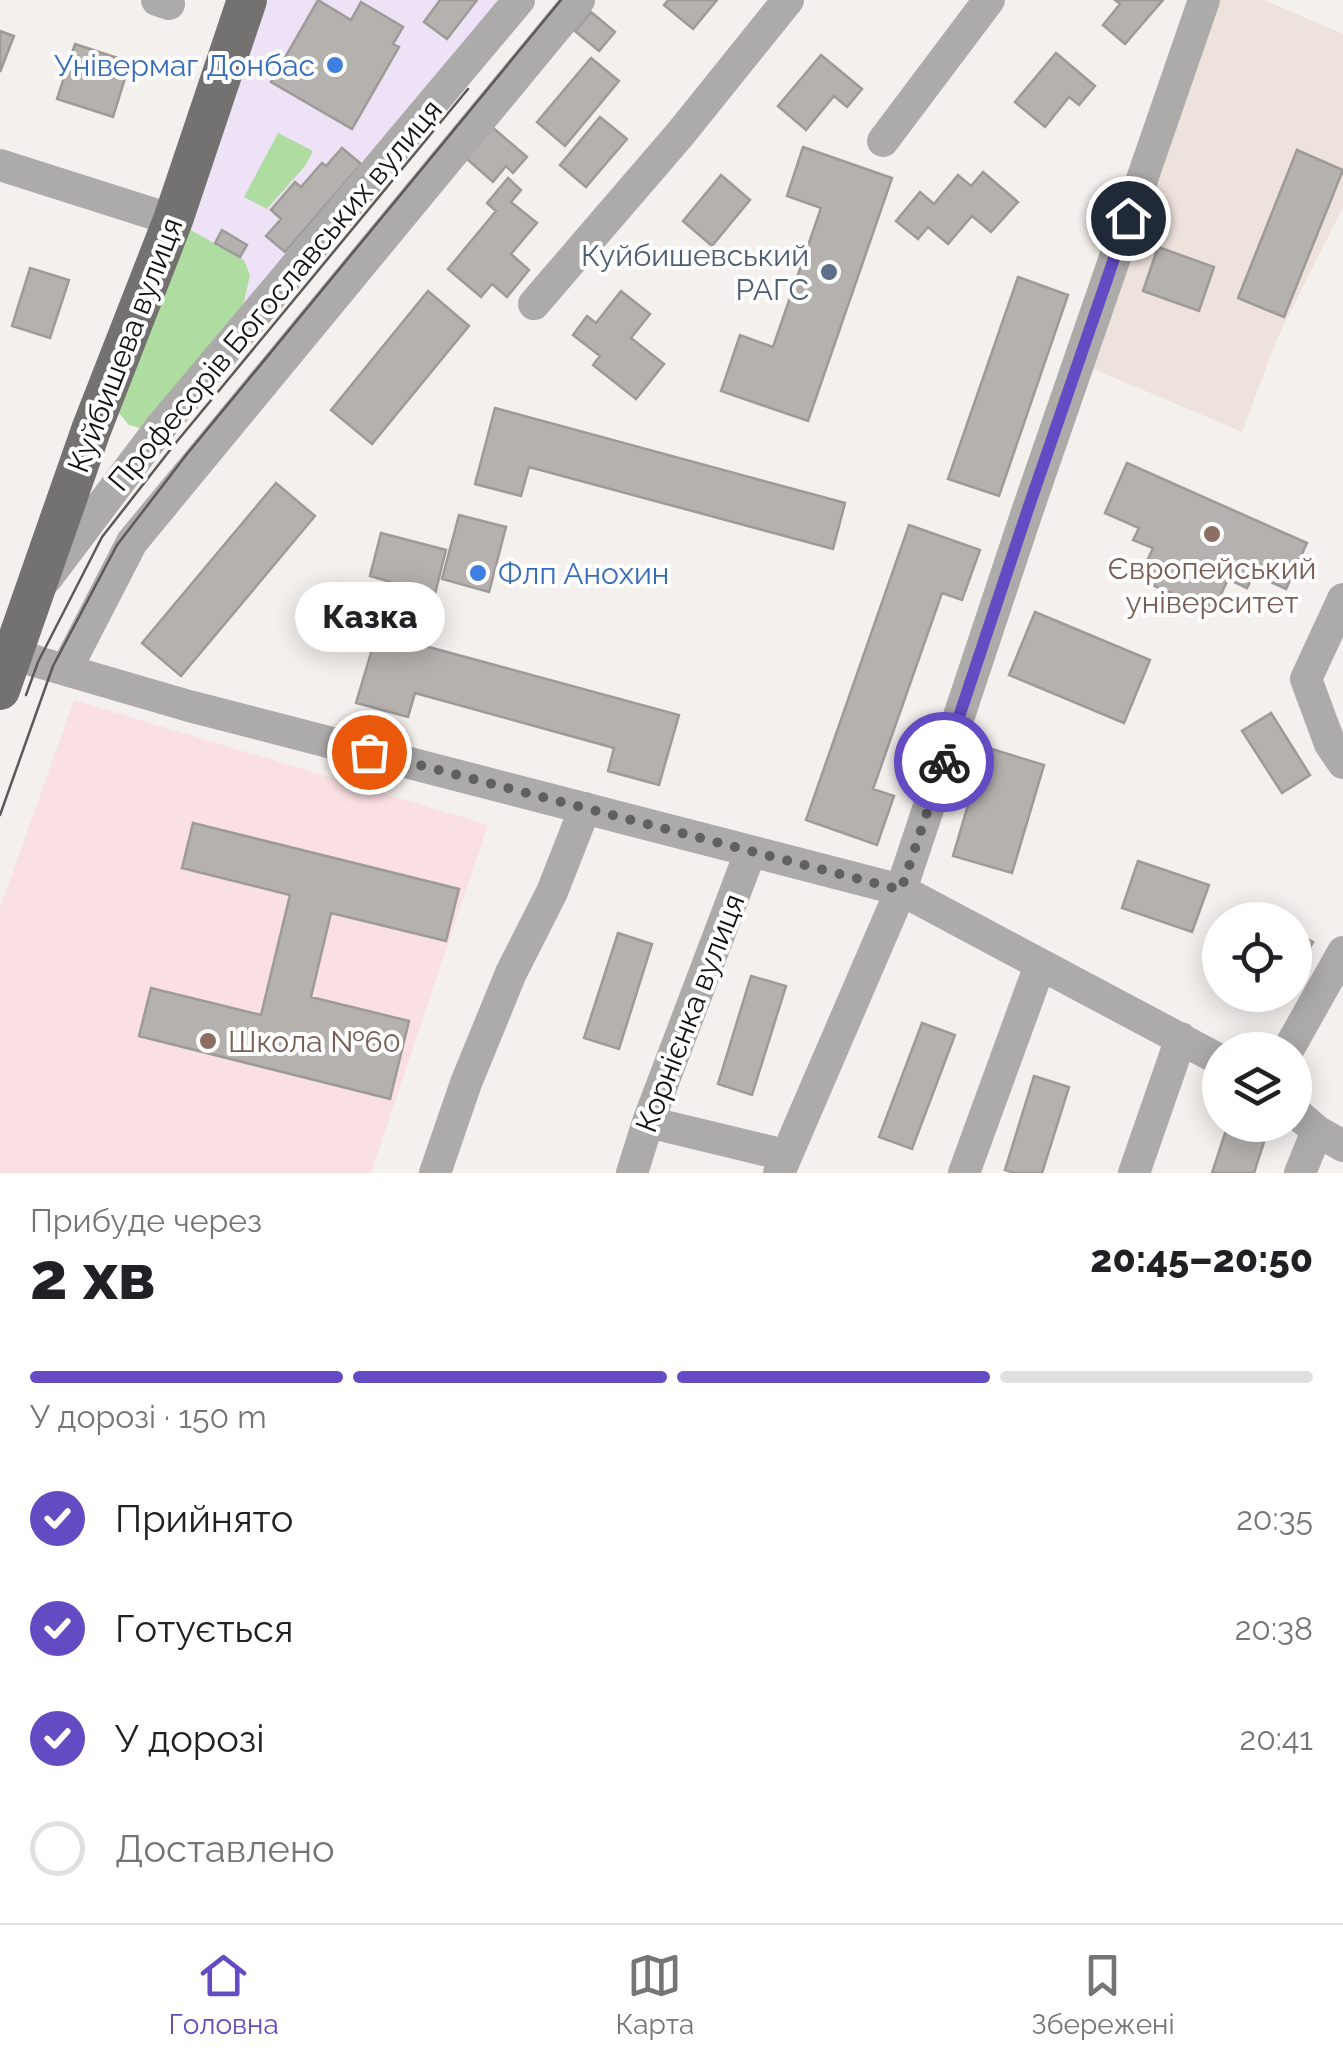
<!DOCTYPE html>
<html lang="uk">
<head>
<meta charset="utf-8">
<style>
  :root { --surface:#fff; --page:#f2f2f2; --text:#202124; --muted:#757577; --line:#e0e0e0; --accent:#644ac3 }
  body { margin:0; font-family:Raleway,sans-serif; background:var(--page); color:var(--text); height:100vh; display:flex; flex-direction:column; font-size:38px; white-space:nowrap }
  * { box-sizing:border-box; margin:0 }
  p { font-size:32px; color:var(--muted) }
  .icon { flex:none; width:55px; height:55px; fill:none; stroke:currentColor; stroke-width:2; stroke-linecap:round; stroke-linejoin:round }
  .map { position:relative; height:1173px; overflow:hidden }
  .sheet { display:flex; flex-direction:column; background:var(--surface); flex:1 }
  .sheet>* { flex:none }
  .tools { position:absolute; left:1202px; top:902px; display:grid; gap:20px }
  .tools a { display:grid; place-items:center; width:110px; height:110px; border-radius:50%; background:var(--surface); box-shadow:0 5px 25px #0003; font-size:50px }
  .pin { position:absolute; display:grid; place-items:center; width:85px; height:85px; color:#fff; margin:-42px; border:5px solid #fff; border-radius:50%; box-shadow:0 2px 10px #0007 }
  .courier { position:absolute; display:grid; place-items:center; width:100px; height:100px; margin:-50px; border:8px solid #644ac3; border-radius:50%; background:#fff; color:#222; box-shadow:0 2px 12px #0007 }
  .bubble { position:absolute; height:70px; border-radius:35px; background:var(--surface); box-shadow:0 5px 25px #0003; font-size:32px; font-weight:800; line-height:70px; text-align:center }
  .head em { font-style:normal; font-weight:800 }
  .head div { display:flex; flex-direction:column-reverse }
  .head { display:flex; align-items:center; justify-content:space-between; height:170px; padding:0 30px }
  h1 { font-size:65px; font-weight:800; line-height:75px }
  .bar { display:grid; grid-template-columns:repeat(4,1fr); gap:15px 10px; align-content:center; height:120px; padding:0 30px }
  .bar i { height:12px; border-radius:8px; background:var(--line) }
  .bar .current { background:var(--accent) }
  .bar p { grid-column:span 4 }
  ol { padding:0 30px; list-style:none }
  li { display:flex; align-items:center; gap:30px; height:110px }
  li p { margin-inline-start:auto }
  li .icon { padding:10px; border-radius:50%; background:var(--accent); color:#fff; stroke-width:4 }
  li:last-child { color:var(--muted) }
  li i { width:55px; height:55px; border:5px solid var(--line); border-radius:50% }
  .tab-bar { display:flex; justify-content:space-around; align-items:center; height:140px; border-top:2px solid var(--line); background:var(--surface); font-size:28px; color:var(--muted) }
  .tab-bar a { display:grid; justify-items:center; gap:5px }
  .tab-bar .current { color:var(--accent) }
  .map>svg:first-child { display:block }
</style>
</head>
<body>
<div class="map">
<svg width="1343" height="1173" viewBox="0 0 1343 1173">
  <rect width="100%" height="100%" fill="#f4f0ee"/>
  <path fill="#eee2f6" d="M266,0H504L243,306L187,228Z"/>
  <path fill="#eee2dd" d="M1220,0H1264L1343,34V207L1276,341L1242,432L1082,364Z"/>
  <path fill="#fadfe3" d="M74,700L488,825L371,1173H0V908Z"/>
  <path fill="#afdca1" d="M278,133L313,151L305,166L267,209L244,197Z
    M187,228L244,260L250,275L243,306L143,429L129,425L119,413Z"/>
  <path fill="#b4b1ae" stroke="#9d9a98" stroke-width="2.5" d="M318,0L351,20L361,2L403,27L393,44L399,47L352,129L271,82Z
    M440,0H477L447,39L424,22Z
    M668,0H717L693,29L664,5Z
    M1115,0H1163L1125,44L1103,25L1120,4Z
    M591,12L615,32L599,51L575,31Z
    M0,31L14,36L0,72Z
    M75,44L130,62L113,117L57,99Z
    M1056,53L1095,86L1079,105L1069,97L1045,127L1015,102Z
    M821,55L862,89L847,107L834,96L806,130L778,106Z
    M591,58L619,81L565,146L537,122Z
    M600,117L627,139L586,187L560,165Z
    M492,127L527,157L513,173L506,166L493,182L466,158Z
    M803,147L892,178L808,421L721,391L740,335L773,347L821,208L787,196Z
    M342,148L361,164L285,252L266,236L281,219L271,210L295,182L301,187L322,163L326,166Z
    M1297,150L1343,170L1284,317L1238,298Z
    M983,172L1018,202L991,232L972,216L948,244L928,227L918,239L896,221L920,192L934,204L958,175L971,186Z
    M721,175L750,200L712,246L683,221Z
    M508,178L521,190L511,202L537,223L511,254L529,270L507,297L492,284L481,297L448,269L496,211L487,203Z
    M222,230L247,245L240,257L215,243Z
    M1158,247L1214,267L1199,311L1143,291Z
    M30,268L69,280L50,338L12,326Z
    M1018,277L1068,295L999,496L948,479Z
    M428,291L469,326L372,444L331,410Z
    M621,291L650,314L631,338L664,364L636,399L593,365L600,356L573,335L587,316L596,323Z
    M495,408L845,503L833,549L529,467L521,496L475,484Z
    M1127,463L1307,543L1286,589L1254,574L1247,588L1228,579L1213,612L1139,579L1153,548L1133,540L1139,528L1105,513Z
    M276,483L315,516L181,676L142,643Z
    M459,515L506,527L489,592L442,579Z
    M909,525L980,550L962,600L942,593L873,789L894,796L877,845L806,820Z
    M381,533L446,550L435,594L428,592L427,597L393,588L394,583L370,576Z
    M1035,612L1150,660L1124,723L1009,675Z
    M377,633L679,715L659,785L608,771L614,748L415,693L408,717L356,703Z
    M1271,713L1310,775L1282,793L1242,731Z
    M985,747L1044,765L1012,873L953,856Z
    M193,823L459,889L446,941L331,913L311,997L409,1021L390,1099L139,1036L151,988L261,1015L290,895L182,868Z
    M1138,861L1209,885L1192,932L1122,908Z
    M1295,932L1313,942L1296,974L1295,973Z
    M618,933L652,944L619,1049L584,1038Z
    M751,976L786,986L752,1095L718,1084Z
    M922,1023L955,1035L912,1149L879,1137Z
    M1034,1076L1069,1087L1042,1173H1015L1005,1170Z
    M1226,1130L1264,1142L1254,1173H1212Z"/>
  <g fill="none" stroke-linecap="round" stroke-linejoin="round">
    <path stroke="#adabaa" stroke-width="32" d="M157,0L169,4
      M883,141L989,0
      M0,165L173,220
      M534,304L681,133L788,0
      M47,578L159,429L519,0
      M1343,599L1306,679L1330,744L1343,763
      M0,649L38,662L189,706L901,890L1220,1060
      M66,670L132,542L579,0
      M1288,1050L1343,952
      M1295,1112L1317,1131L1343,1146
      M648,1122L785,1155
      M435,1173L466,1083L511,973L552,892L585,808
      M632,1173L648,1122L750,853
      M779,1173L901,890L1028,509L1204,0
      M964,1173L1040,965
      M1134,1173L1181,1038
      M1300,1173L1317,1131"/>
    <path stroke="#747270" stroke-width="40" d="M0,690L91,430L173,220L247,0"/>
    <path stroke="#5c5958" stroke-width="2.5" d="M26,695L38,662L102,537L174,445L468,89
      M0,815L53,666L117,545L187,454L561,0"/>
  </g>
  <g fill="none" stroke-linecap="round" stroke-linejoin="round">
    <path stroke="#62605f" stroke-width="10" stroke-dasharray="0 18" d="M369,752L901,890L944,762"/>
    <path stroke="#644ac3" stroke-width="12" d="M944,762L1028,509L1128,218"/>
  </g>
  <g fill="#3f7fe0" stroke="#fff" stroke-width="4">
    <circle cx="335" cy="65" r="10"/>
    <circle cx="478" cy="573" r="10"/>
  </g>
  <circle fill="#5c6f8a" stroke="#fff" stroke-width="4" cx="829" cy="272" r="10"/>
  <g fill="#8d6e63" stroke="#fff" stroke-width="4">
    <circle cx="1212" cy="534" r="10"/>
    <circle cx="208" cy="1041" r="10"/>
  </g>
  <g text-anchor="middle" dominant-baseline="central" stroke-width="8" stroke-linejoin="round" paint-order="stroke">
    <g font-size="30" fill="#366cbe" stroke="#fff" text-anchor="end">
      <text x="315" y="65">Універмаг Донбас</text>
      <text x="498" y="573" text-anchor="start">Флп Анохин</text>
    </g>
    <g font-size="30" fill="#4e5e75" stroke="#fff" text-anchor="end">
      <text x="809" y="255">Куйбишевський<tspan x="809" dy="34">РАГС</tspan></text>
    </g>
    <g font-size="30" fill="#141212" stroke="#fff">
      <text transform="translate(275 295) rotate(-50)">Професорів Богославських вулиця</text>
      <text transform="translate(125 345) rotate(-69)">Куйбишева вулиця</text>
      <text transform="translate(690 1013) rotate(-69)">Корнієнка вулиця</text>
    </g>
    <g font-size="30" fill="#785e54" stroke="#fff">
      <text x="1212" y="568">Європейський<tspan x="1212" dy="34">університет</tspan></text>
      <text x="228" y="1041" text-anchor="start">Школа №60</text>
    </g>
  </g>
</svg>
<div class="tools">
<a><svg class="icon" aria-label="locate" viewBox="0 0 24 24"><circle cx="12" cy="12" r="6"/><path d="M12 2v4M12 18v4M2 12h4M18 12h4"/></svg></a>
<a><svg class="icon" aria-label="layers" viewBox="0 0 24 24"><path d="M12 4l9 5-9 5-9-5zM3 14l9 5 9-5"/></svg></a>
</div>
<div class="pin" style="left:369px;top:752px;background:#ea580c"><svg class="icon" aria-label="bag" viewBox="0 0 24 24"><path d="M5 8h14l-1 12H6zM9 8a3 3 0 0 1 6 0"/></svg></div>
<div class="pin" style="left:1128px;top:218px;background:#1f2937"><svg class="icon" aria-label="home" viewBox="0 0 24 24"><path d="M3 11l9-7 9 7M6 9v11h12V9"/></svg></div>
<div class="courier" style="left:944px;top:762px"><svg class="icon" aria-label="bike" viewBox="0 0 24 24"><circle cx="6" cy="16" r="4"/><circle cx="18" cy="16" r="4"/><path d="M6 16l4-8h5l3 8M10 8l3 8H6M13 5h3"/></svg></div>
<div class="bubble" style="left:295px;top:582px;width:150px">Казка</div>
</div>
<section class="sheet">
<div class="head"><div><h1>2 хв</h1><p>Прибуде через</p></div><em>20:45–20:50</em></div>
<div class="bar"><i class="current"></i><i class="current"></i><i class="current"></i><i></i><p>У дорозі · 150 m</p></div>
<ol>
<li><svg class="icon" aria-label="check" viewBox="0 0 24 24"><path d="M5 12l5 5 9-10"/></svg>Прийнято<p>20:35</p></li>
<li><svg class="icon" aria-label="check" viewBox="0 0 24 24"><path d="M5 12l5 5 9-10"/></svg>Готується<p>20:38</p></li>
<li><svg class="icon" aria-label="check" viewBox="0 0 24 24"><path d="M5 12l5 5 9-10"/></svg>У дорозі<p>20:41</p></li>
<li><i></i>Доставлено</li>
</ol>
</section>
<nav class="tab-bar">
<a class="current"><svg class="icon" aria-label="home" viewBox="0 0 24 24"><path d="M3 11l9-7 9 7M6 9v11h12V9"/></svg>Головна</a>
<a><svg class="icon" aria-label="map" viewBox="0 0 24 24"><path d="M3 6l6-2 6 2 6-2v14l-6 2-6-2-6 2zM9 4v14M15 6v14"/></svg>Карта</a>
<a><svg class="icon" aria-label="saved" viewBox="0 0 24 24"><path d="M7 4h10v16l-5-4-5 4z"/></svg>Збережені</a>
</nav>
</body>
</html>
